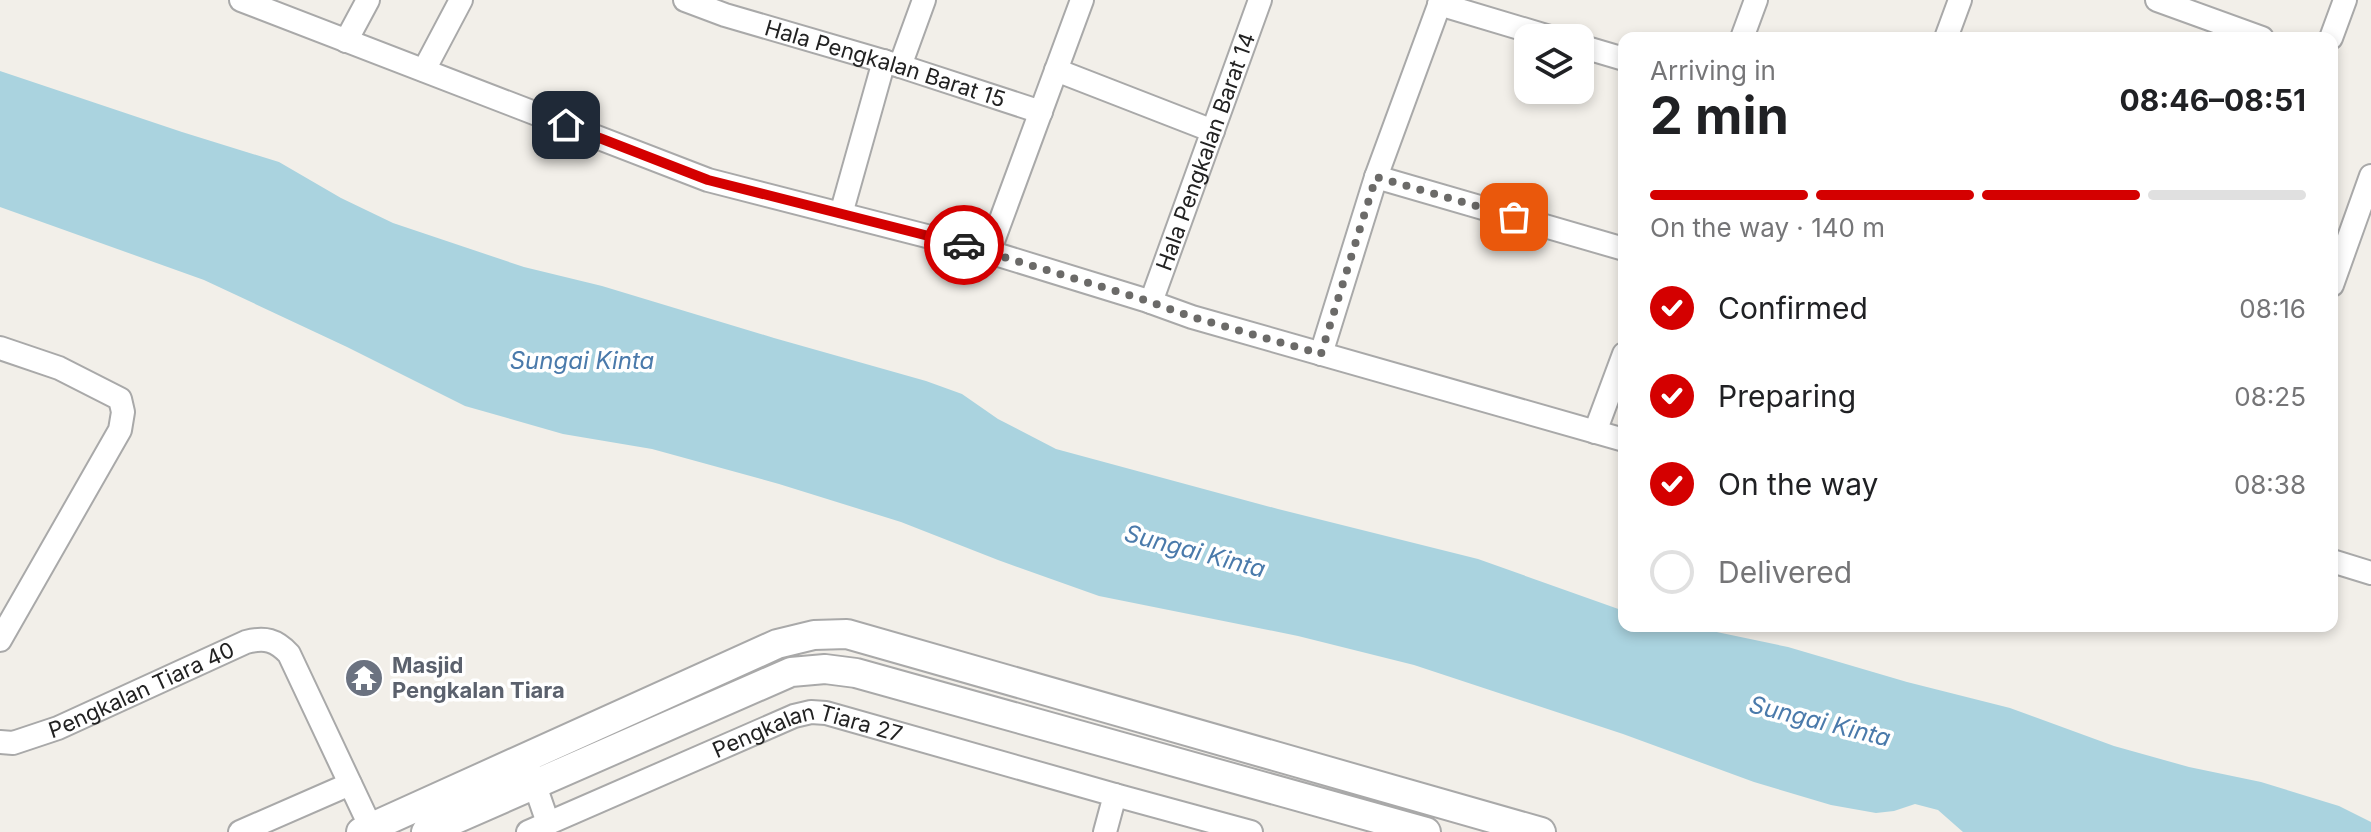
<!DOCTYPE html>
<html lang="en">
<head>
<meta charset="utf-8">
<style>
  :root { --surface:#fff; --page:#f2f2f2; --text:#202124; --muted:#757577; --line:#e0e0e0; --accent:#d40000 }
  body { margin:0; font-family:Inter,sans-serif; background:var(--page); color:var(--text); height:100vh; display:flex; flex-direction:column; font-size:30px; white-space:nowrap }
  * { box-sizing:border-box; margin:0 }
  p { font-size:26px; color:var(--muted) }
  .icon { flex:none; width:44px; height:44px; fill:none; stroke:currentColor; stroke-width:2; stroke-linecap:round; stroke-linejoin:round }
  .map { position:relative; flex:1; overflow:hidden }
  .drawer { position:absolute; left:1618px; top:32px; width:720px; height:600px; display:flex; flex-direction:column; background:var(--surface); border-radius:16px; box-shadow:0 4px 12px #0003 }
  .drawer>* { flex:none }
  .controls { position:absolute; left:1514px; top:24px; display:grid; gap:16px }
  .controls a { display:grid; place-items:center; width:80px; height:80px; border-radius:16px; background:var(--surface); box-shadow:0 4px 12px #0003; font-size:40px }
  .pin { position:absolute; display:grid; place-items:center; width:68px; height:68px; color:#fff; margin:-34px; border-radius:16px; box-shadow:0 4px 12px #0006 }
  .courier { position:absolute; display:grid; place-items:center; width:80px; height:80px; margin:-40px; border:6px solid #d40000; border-radius:50%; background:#fff; color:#222; box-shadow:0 2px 10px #0007 }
  .overview em { font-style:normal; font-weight:700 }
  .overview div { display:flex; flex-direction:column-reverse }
  .overview { display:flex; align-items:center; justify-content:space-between; height:136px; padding:0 32px }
  h1 { font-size:52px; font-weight:700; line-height:60px }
  .bar { display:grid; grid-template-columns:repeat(4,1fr); gap:12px 8px; align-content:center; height:96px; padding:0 32px }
  .bar i { height:10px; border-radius:6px; background:var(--line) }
  .bar .on { background:var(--accent) }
  .bar p { grid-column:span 4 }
  ol { padding:0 32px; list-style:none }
  li { display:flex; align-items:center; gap:24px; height:88px }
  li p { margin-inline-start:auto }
  li .icon { padding:8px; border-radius:50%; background:var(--accent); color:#fff; stroke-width:4 }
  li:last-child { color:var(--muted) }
  li i { width:44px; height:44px; border:4px solid var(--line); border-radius:50% }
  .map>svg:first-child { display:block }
</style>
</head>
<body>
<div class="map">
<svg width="2371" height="832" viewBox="0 0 2371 832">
  <rect width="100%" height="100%" fill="#f2efe9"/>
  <path fill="#aad3df" d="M0,71L182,132L279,162L341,198L393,223L524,267L602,286L774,338L926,381L962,394L998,419L1056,449L1278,509L1478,559L1624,611V626H1688L1788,647L1907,682L2010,708L2114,746L2189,767L2261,782L2339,806L2371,822V832H1963L1938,810L1915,804L1894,811L1876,813L1831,805L1754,782L1623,734L1414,665L1298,636L1099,596L998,560L901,522L779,484L652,449L563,434L465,406L347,347L204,280L0,207Z"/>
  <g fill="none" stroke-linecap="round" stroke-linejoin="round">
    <g stroke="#a9a9a9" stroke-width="26">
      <g id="minor">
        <path d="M241,0L708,180L989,252L1145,300L1192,317L1624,440"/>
        <path id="s1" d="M685,0L725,15L900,66L1041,112"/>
        <path d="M2157,0L2262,38"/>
        <path d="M1439,4L1553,38"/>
        <path d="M1742,38L1756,0"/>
        <path d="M1946,38L1960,0"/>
        <path d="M2331,38L2345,0"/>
        <path d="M346,41L368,0"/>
        <path d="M1580,46L1624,59"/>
        <path d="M900,66L924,0"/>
        <path d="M424,70L461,0"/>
        <path d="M1056,70L1213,131"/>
        <path d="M1376,177L1624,249"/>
        <path d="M841,214L884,61"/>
        <path d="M989,252L1082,0"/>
        <path d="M2332,285L2371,176"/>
        <path id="s2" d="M1151,302L1260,0"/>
        <path d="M0,348L59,368L120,399L123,412L120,430L0,640"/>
        <path d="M1321,354L1376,177L1441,0"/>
        <path d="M1595,432L1624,354"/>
        <path d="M2332,561L2371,573"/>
        <path id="s3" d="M0,742L13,743L58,728L246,642C265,637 276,640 289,654L371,828"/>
        <path d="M530,771L548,823"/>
        <path d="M1115,795L1251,832"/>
        <path d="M240,832L350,784"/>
        <path id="s4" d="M528,832L794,716L811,712L826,713L1115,795L1105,832"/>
      </g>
    </g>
    <g stroke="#a9a9a9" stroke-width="32">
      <path id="tertiary" d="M361,832L777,644L814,635L847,634L1541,832
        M426,832L791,672L825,669L856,673L1426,832"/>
    </g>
    <use href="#minor" stroke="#fff" stroke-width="22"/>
    <use href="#tertiary" stroke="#fff" stroke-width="28"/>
  </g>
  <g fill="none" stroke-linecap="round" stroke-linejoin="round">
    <path stroke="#6b6a68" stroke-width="8" stroke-dasharray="0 14.4" d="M964,245L1145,300L1192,317L1321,354L1376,177L1514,217"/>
    <path stroke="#d40000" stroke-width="10" d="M566,125L708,180L964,245"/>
  </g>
  <defs>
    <g id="temple-disc" transform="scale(2)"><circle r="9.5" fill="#6b7280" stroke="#fff"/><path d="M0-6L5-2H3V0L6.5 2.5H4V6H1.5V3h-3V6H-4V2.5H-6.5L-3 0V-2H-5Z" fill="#fff"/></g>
  </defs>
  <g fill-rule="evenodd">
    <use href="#temple-disc" x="364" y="678"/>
  </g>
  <g text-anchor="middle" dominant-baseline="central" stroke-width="7" stroke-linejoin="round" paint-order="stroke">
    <g font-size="22" fill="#222" stroke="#fff">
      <text stroke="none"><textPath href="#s1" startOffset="210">Hala Pengkalan Barat 15</textPath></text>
      <text stroke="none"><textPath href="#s2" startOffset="160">Hala Pengkalan Barat 14</textPath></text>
      <text stroke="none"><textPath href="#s3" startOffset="152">Pengkalan Tiara 40</textPath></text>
      <text stroke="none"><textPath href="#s4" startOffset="302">Pengkalan Tiara 27</textPath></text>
    </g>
    <g font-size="22" font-weight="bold" fill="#5b616d" stroke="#fff" text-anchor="start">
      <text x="392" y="665">Masjid<tspan x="392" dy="25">Pengkalan Tiara</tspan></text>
    </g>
    <g font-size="24" font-style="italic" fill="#4a7aab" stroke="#fff">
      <text x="582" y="360">Sungai Kinta</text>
      <text transform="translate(1195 551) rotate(15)">Sungai Kinta</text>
      <text transform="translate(1820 721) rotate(14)">Sungai Kinta</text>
    </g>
  </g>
</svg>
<div class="controls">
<a><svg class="icon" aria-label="layers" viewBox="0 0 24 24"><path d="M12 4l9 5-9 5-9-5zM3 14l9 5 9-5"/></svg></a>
</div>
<div class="pin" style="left:1514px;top:217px;background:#ea580c"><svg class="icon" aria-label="bag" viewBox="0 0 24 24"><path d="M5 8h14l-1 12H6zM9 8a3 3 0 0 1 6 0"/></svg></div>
<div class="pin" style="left:566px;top:125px;background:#1f2937"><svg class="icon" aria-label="home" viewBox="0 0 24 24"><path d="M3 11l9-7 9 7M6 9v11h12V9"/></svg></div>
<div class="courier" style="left:964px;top:245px"><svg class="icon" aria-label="car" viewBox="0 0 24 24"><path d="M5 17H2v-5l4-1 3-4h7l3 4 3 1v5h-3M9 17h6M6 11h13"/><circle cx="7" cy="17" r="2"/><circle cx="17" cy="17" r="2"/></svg></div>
<section class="drawer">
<div class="overview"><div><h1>2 min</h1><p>Arriving in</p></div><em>08:46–08:51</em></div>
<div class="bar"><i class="on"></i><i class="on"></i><i class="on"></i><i></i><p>On the way · 140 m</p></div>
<ol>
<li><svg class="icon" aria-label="check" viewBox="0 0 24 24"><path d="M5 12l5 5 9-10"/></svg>Confirmed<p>08:16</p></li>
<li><svg class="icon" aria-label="check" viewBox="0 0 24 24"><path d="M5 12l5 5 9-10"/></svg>Preparing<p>08:25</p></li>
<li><svg class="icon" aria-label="check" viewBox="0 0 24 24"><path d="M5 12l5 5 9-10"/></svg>On the way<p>08:38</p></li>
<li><i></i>Delivered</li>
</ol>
</section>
</div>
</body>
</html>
